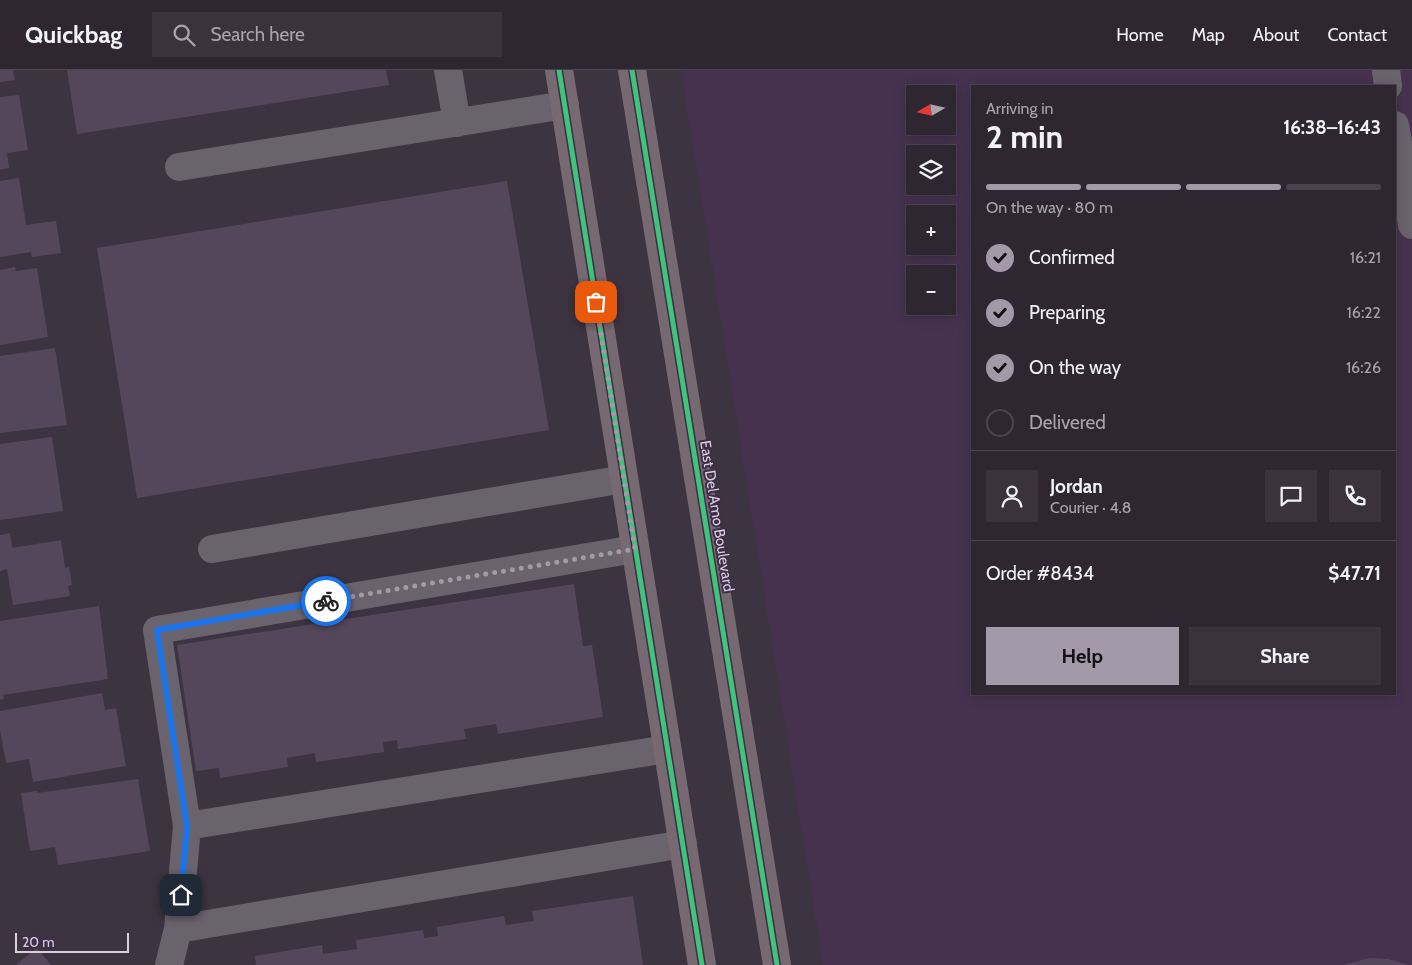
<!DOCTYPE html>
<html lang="en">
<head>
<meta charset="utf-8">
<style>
  :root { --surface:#2e2731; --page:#3a333d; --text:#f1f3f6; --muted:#a7a5ab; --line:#49444d; --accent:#a399a8 }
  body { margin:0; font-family:Cabin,sans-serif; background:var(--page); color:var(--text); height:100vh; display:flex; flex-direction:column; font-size:19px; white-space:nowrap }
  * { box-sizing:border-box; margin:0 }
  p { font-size:16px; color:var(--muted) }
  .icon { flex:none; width:28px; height:28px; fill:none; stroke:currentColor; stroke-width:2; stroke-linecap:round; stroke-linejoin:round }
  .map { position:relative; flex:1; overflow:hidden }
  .panel { position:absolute; left:971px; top:15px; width:425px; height:610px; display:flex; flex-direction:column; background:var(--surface); border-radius:0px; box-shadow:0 2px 12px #0003,0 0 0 1px var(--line) }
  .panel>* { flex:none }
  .needle { width:32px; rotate:261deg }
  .tools { position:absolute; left:906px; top:15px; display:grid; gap:10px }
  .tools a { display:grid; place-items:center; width:50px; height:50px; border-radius:0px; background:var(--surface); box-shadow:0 2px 12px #0003,0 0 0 1px var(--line); font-size:25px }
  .scale { position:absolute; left:15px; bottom:12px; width:114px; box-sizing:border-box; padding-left:5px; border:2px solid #dad0e0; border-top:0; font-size:14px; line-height:18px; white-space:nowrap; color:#dad0e0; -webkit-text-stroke:4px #3f2e47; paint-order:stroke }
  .pin { position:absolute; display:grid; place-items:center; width:42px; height:42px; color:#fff; margin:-21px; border-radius:10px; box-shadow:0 2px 8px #0006 }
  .courier { position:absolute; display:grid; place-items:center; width:50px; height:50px; margin:-25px; border:4px solid #1a73e8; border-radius:50%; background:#fff; color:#222; box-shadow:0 1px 6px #0007 }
  .overview em { font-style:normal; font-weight:800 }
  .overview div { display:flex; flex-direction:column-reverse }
  .overview { display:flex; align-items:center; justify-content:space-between; height:85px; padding:0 15px }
  h1 { font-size:32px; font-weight:800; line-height:38px }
  .bar { display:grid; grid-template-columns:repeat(4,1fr); gap:8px 5px; align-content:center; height:60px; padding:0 15px }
  .bar i { height:6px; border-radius:4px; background:var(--line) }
  .bar .selected { background:var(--accent) }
  .bar p { grid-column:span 4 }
  .line { display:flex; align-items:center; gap:12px; padding:0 15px; border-top:1px solid var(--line) }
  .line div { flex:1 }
  .round { display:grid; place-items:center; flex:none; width:52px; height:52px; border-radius:0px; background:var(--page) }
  ol { padding:0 15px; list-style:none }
  li { display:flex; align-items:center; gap:15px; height:55px }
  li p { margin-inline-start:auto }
  li .icon { padding:5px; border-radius:50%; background:var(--accent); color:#111; stroke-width:4 }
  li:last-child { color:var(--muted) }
  li i { width:28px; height:28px; border:2px solid var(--line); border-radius:50% }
  .primary-button { display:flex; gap:10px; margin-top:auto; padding:10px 15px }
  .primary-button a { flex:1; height:58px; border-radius:0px; background:var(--accent); color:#111; font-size:20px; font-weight:800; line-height:58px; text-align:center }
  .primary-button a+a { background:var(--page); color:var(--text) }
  header { display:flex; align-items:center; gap:30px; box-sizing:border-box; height:70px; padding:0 25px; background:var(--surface); border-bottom:1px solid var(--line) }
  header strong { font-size:24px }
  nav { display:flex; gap:28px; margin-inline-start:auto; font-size:18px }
  .search { width:350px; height:45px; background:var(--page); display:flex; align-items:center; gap:12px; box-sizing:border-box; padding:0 18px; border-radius:0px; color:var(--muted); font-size:19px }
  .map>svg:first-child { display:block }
</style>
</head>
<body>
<header>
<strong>Quickbag</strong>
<div class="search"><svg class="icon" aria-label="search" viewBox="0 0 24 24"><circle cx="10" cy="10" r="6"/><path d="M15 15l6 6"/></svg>Search here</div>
<nav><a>Home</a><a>Map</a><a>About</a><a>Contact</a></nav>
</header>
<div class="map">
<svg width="1412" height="895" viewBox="0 0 1412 895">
  <rect width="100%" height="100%" fill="#3d3441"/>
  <path fill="#46324f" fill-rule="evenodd" d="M681,0H1412V895H823ZM972,16H1395V624H972ZM915,24H948V56H915ZM915,84H948V116H915ZM915,144H948V176H915ZM915,204H948V236H915Z"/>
  <path fill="#55475b" d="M0,0H13L15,10L0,12Z
    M67,0H386L389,15L77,64Z
    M19,25L28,80L7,83L9,98L0,100V27Z
    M19,108L26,155L56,151L61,183L32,187L31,182L0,187V111Z
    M507,111L549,360L137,428L97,178Z
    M15,197L16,201L37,198L48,267L0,275V200Z
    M55,278L67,355L0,363V286Z
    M52,367L63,441L0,450V374Z
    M10,463L12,478L61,470L65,498L69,497L72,515L68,516L70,526L13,535L7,499L0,501V465Z
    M574,514L583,576L592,575L603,647L498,664L496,654L464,659L466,669L398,679L397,670L383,672L384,682L316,692L315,683L287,688L288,697L220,708L219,698L196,701L177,575Z
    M99,536L108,609L3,625L4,629L0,630V551Z
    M102,623L105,640L116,638L126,696L33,712L29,689L6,693L0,660V641Z
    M138,709L150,781L58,795L55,777L30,781L21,723L37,721V723Z
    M633,826L643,895H256L255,886L322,875L323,884L357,879L356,870L423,860L424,868L438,866L437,857L504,846L506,855L534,851L532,841Z
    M37,878L51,895H16Z
    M1370,888L1388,889L1409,895H1343Z"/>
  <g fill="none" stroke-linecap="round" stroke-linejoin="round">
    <path stroke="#69636d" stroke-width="28" d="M448,0L457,53
      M1386,0L1388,16
      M1395,55L1412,155
      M179,97L565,35
      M212,479L624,409
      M187,756L667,679
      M178,859L683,774
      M169,895L178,859L187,756L157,560L635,479"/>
    <path stroke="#766971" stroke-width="28" d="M559,0L702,895
      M632,0L777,895"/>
    <g stroke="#3f2e47" stroke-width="8">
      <path id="cycleway" d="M559,0L702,895
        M632,0L777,895"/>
    </g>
    <use href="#cycleway" stroke="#40c37c" stroke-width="5"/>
  </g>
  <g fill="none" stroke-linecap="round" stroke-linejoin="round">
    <path stroke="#a399a8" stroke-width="5" stroke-dasharray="0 9" d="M326,531L635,479L596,232"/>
    <path stroke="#1a73e8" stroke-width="6" d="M181,825L187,756L157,560L326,531"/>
  </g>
  <g text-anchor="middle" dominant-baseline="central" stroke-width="4" stroke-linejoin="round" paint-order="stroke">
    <g font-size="15" fill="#dad0e0" stroke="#3f2e47">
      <text transform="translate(717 446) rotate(81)">East Del Amo Boulevard</text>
    </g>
  </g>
</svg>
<div class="tools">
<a><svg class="needle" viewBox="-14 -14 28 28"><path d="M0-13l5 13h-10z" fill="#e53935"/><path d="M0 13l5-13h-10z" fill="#a7a5ab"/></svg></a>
<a><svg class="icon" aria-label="layers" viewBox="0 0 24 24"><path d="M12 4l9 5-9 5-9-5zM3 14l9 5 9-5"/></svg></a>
<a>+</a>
<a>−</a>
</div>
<div class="scale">20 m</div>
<div class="pin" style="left:596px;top:232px;background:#ea580c"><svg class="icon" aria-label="bag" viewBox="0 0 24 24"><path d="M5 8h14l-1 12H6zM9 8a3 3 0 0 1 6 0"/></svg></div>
<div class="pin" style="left:181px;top:825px;background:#1f2937"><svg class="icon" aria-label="home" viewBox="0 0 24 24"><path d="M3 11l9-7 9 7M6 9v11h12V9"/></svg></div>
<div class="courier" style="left:326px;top:531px"><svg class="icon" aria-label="bike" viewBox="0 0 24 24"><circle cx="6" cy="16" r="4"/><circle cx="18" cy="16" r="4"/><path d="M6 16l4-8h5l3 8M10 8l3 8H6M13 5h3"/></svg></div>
<section class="panel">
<div class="overview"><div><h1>2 min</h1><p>Arriving in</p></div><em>16:38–16:43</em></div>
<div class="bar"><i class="selected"></i><i class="selected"></i><i class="selected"></i><i></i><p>On the way · 80 m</p></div>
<ol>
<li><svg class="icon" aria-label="check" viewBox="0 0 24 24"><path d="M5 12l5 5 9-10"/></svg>Confirmed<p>16:21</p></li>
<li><svg class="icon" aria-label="check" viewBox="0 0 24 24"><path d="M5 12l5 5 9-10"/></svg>Preparing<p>16:22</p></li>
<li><svg class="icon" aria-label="check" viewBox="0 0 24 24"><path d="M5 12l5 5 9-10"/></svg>On the way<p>16:26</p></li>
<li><i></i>Delivered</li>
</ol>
<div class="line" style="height:90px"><a class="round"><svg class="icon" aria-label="person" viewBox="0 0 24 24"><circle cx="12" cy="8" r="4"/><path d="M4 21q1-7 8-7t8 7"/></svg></a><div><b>Jordan</b><p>Courier · 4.8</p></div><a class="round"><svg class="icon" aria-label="chat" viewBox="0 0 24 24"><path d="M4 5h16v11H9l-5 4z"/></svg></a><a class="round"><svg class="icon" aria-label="phone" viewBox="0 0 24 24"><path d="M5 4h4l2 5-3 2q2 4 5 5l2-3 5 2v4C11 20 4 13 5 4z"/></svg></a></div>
<div class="line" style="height:65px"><div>Order #8434</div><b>$47.71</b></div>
<div class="primary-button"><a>Help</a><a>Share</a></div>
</section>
</div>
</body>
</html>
